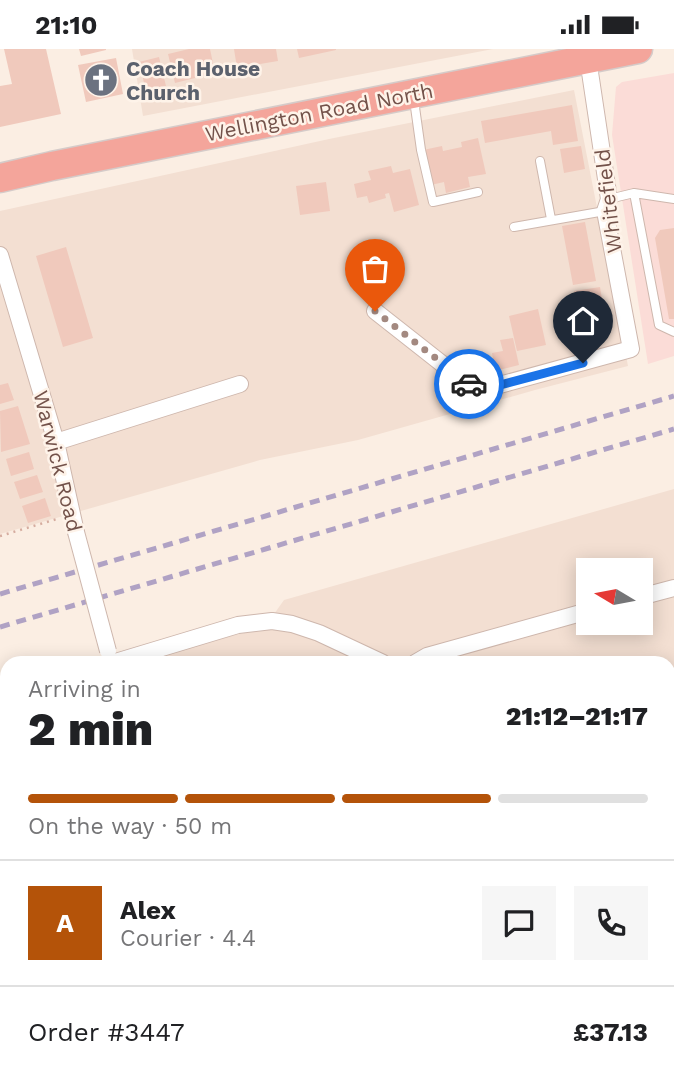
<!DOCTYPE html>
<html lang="en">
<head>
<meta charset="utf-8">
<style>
  :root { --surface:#fff; --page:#f6f6f6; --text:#202124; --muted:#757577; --line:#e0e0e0; --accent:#b45309 }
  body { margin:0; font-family:"Work Sans",sans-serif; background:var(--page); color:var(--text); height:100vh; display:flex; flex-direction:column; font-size:26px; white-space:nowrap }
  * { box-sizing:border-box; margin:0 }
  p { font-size:23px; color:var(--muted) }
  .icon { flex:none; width:38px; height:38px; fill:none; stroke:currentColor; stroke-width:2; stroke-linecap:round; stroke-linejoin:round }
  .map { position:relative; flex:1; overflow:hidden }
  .side { position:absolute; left:0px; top:607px; width:676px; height:436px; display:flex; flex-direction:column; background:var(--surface); border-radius:21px 21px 0 0; box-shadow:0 4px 18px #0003 }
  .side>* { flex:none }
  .needle { width:46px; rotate:280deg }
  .tools { position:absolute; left:576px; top:509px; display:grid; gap:14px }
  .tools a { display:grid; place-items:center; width:77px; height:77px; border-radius:0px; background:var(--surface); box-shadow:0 4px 18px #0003; font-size:35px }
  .pin { position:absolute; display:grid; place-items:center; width:60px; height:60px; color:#fff; margin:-72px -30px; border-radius:50% 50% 50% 0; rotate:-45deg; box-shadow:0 0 7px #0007 }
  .pin .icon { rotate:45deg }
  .courier { position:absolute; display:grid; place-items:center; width:70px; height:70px; margin:-35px; border:5px solid #1a73e8; border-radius:50%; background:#fff; color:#222; box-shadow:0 2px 9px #0007 }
  .head em { font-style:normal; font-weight:800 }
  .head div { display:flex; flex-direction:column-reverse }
  .head { display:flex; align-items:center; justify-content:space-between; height:119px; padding:0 28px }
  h1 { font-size:46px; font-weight:800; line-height:52px }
  .bar { display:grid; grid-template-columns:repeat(4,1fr); gap:10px 7px; align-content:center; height:84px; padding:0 28px }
  .bar i { height:9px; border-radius:5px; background:var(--line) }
  .bar .selected { background:var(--accent) }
  .bar p { grid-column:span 4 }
  .line { display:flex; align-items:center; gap:18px; padding:0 28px; border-top:2px solid var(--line) }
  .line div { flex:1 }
  .round { display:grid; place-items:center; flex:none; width:74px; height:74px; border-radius:0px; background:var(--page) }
  .status { display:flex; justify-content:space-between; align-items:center; height:49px; padding:0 35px; background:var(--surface); direction:ltr }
  .status svg { height:19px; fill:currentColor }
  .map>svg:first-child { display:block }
</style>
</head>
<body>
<div class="status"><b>21:10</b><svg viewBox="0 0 49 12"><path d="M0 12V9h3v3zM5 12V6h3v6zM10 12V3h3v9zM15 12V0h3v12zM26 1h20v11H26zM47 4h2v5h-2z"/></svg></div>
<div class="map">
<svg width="674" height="1042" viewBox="0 0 674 1042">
  <rect width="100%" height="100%" fill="#fbeee3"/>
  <path fill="#f3dfd2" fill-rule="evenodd" d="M132,0H493L143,67Z
    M574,41L628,317L535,341L358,391L260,411L0,485V162L329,90Z
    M674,440V1042H0V655L7,653V1036H668V614H137L197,595L244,584L262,582L284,551ZM588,522H640V574H588Z"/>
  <path fill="#fbdcd7" d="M674,24V307L648,315L612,86L616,38L622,33Z"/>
  <path fill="#f0c9bc" d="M4,0H46L61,65L0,78V37L12,35Z
    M79,0H106V1L81,7Z
    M189,0H210L215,24L175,34L168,5Z
    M234,0H276L278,12L237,19Z
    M297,0H336V1L299,9Z
    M159,8L166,37L146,42L139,13Z
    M116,9L123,45L86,53L78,16Z
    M572,56L578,92L553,96L551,82L485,94L481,72Z
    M478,89L486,125L468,128L470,138L446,144L444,133L431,136L423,101L442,97L443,102L462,98L461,93Z
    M581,97L585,120L564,124L560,100Z
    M391,117L393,124L410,120L419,156L394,163L389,144L385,145L386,149L369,154L367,147L357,149L354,135L371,131L368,122Z
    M326,133L330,162L300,166L296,137Z
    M585,173L596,232L573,236L562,177Z
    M674,179V270H669L655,189L660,181Z
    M66,198L93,289L63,298L36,207Z
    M600,238L604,263L579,267L574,242Z
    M538,260L546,296L517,302L509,267Z
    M513,289L519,316L495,322L492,304L503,302L500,291Z
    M8,334L14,351L0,355V336Z
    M18,357L30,395L1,403L0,362Z
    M29,403L34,420L11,427L6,410Z
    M37,426L43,443L20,450L14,433Z
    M45,449L51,467L28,474L22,457Z"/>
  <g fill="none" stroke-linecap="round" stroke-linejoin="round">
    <g stroke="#ceb7ad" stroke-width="10">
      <path id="lane" d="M414,51L421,101L433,153L478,143
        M540,112L551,170
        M634,144L659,276L674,283
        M609,150L634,144L674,150
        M514,178L605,162"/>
    </g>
    <g stroke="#ceb7ad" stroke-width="18">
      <path id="street" d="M0,206L56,393L76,483
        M375,262L469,336L485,340L631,300L605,162L609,150L588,10
        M56,393L240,335
        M640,548L674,539
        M112,614L238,576L272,572L292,575L319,584L383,614
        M415,614L427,607L588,562
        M0,646L7,644
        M668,754L673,744
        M0,909L7,907
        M240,1036L242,1042
        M600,1036L608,1042
        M460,1042L464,1036"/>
    </g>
    <g stroke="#d5cbc9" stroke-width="31">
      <path id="highway" d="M0,129L52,117L638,0"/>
    </g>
    <path stroke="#d5ac9f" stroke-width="2.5" stroke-dasharray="2 5" stroke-linecap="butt" d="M0,487L57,470"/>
    <use href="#lane" stroke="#fff" stroke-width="8"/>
    <use href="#street" stroke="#fff" stroke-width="16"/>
    <use href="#highway" stroke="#f4a59b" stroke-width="28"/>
    <path stroke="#b0a2c4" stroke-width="5" stroke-dasharray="10 7" stroke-linecap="butt" d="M0,545L674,347
      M0,578L674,380"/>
    <g stroke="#ceb7ad" stroke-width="18" stroke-linecap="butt">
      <path id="street-bridge" d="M76,483L108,602"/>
    </g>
    <use href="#street-bridge" stroke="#fff" stroke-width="16"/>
  </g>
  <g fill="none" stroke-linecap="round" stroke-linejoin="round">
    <path stroke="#a38980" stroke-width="7" stroke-dasharray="0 12.6" d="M375,262L469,335"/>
    <path stroke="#1a73e8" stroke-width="9" d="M469,335L485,340L583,314"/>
  </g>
  <defs>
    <g id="church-disc" transform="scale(1.75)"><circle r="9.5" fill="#6b7280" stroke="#fef3e9"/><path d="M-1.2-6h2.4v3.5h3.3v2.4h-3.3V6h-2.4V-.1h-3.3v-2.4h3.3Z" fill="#fff"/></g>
  </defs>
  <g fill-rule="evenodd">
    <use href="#church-disc" x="101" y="31"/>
  </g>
  <g text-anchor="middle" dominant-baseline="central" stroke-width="5" stroke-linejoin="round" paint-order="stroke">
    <g font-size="21" font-weight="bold" fill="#5b616d" stroke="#fef3e9" text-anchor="start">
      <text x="126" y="19">Coach House<tspan x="126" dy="24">Church</tspan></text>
    </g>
    <g font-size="21" fill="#73524a" stroke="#fef3e9">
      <text transform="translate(319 63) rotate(-11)">Wellington Road North</text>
      <text transform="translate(608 152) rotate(-97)">Whitefield</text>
      <text transform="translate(58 412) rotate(76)">Warwick Road</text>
    </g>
  </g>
</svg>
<div class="tools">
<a><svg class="needle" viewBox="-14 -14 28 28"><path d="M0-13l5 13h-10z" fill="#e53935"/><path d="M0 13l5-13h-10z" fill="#757577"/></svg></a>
</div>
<div class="pin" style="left:375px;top:262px;background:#ea580c"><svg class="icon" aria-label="bag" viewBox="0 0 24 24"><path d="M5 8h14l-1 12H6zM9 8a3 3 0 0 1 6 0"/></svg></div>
<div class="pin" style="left:583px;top:314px;background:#1f2937"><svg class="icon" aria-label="home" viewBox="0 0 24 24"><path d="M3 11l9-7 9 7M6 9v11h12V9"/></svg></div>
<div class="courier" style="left:469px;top:335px"><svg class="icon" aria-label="car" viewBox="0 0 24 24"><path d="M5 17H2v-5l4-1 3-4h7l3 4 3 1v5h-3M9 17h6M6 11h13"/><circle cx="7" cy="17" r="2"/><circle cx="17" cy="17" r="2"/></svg></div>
<section class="side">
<div class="head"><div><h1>2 min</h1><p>Arriving in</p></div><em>21:12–21:17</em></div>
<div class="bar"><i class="selected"></i><i class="selected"></i><i class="selected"></i><i></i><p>On the way · 50 m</p></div>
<div class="line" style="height:126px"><b class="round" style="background:var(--accent);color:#fff">A</b><div><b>Alex</b><p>Courier · 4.4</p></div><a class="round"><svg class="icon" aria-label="chat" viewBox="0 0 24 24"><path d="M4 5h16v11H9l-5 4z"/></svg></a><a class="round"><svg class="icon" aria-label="phone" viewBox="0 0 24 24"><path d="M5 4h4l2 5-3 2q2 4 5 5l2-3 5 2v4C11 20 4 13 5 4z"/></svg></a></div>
<div class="line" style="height:91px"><div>Order #3447</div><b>£37.13</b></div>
</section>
</div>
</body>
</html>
